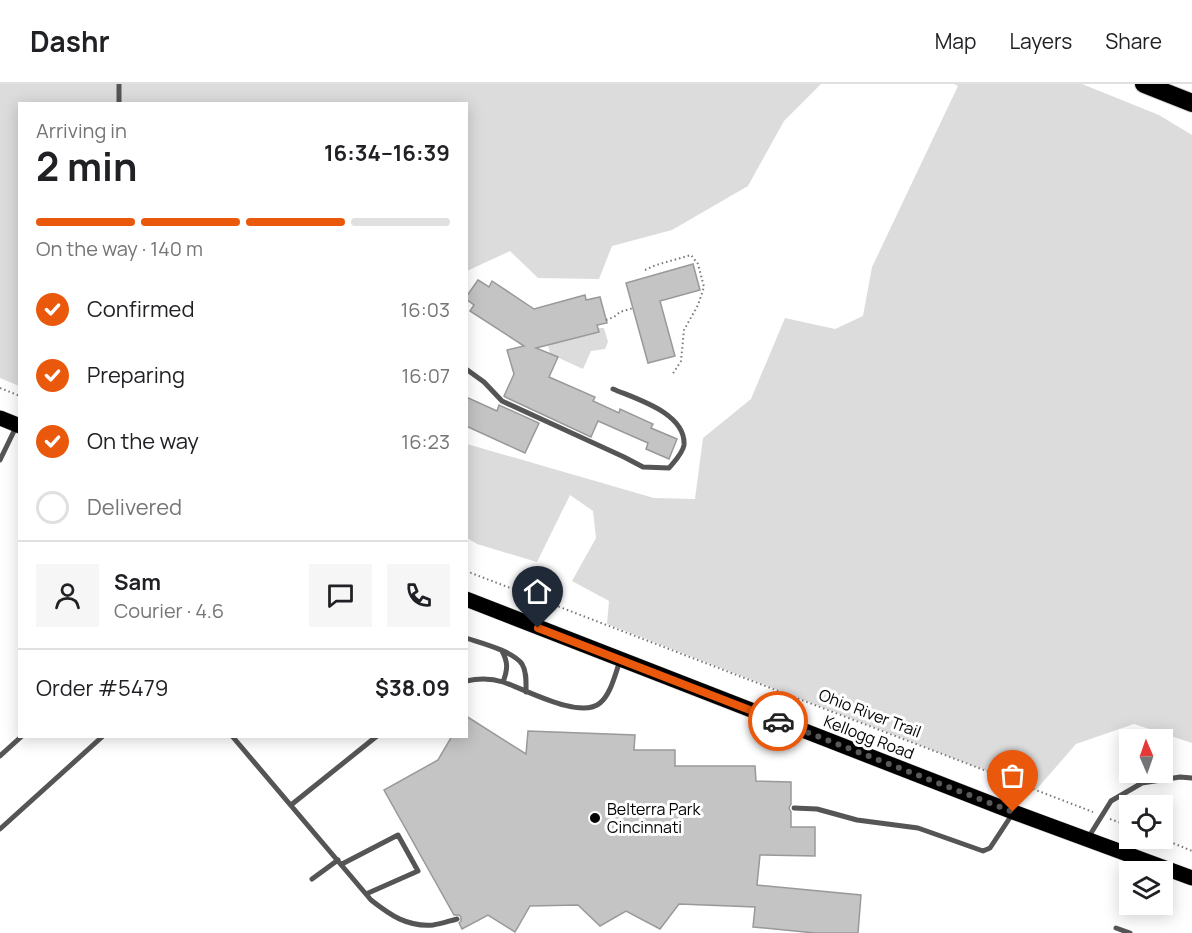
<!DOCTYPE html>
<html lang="en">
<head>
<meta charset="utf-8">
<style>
  :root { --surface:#fff; --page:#f6f6f6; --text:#202124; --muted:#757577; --line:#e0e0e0; --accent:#ea580c }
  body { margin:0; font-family:Manrope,sans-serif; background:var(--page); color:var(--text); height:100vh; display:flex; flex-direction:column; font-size:22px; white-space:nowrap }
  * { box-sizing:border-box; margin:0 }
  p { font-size:20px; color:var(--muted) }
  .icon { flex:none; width:33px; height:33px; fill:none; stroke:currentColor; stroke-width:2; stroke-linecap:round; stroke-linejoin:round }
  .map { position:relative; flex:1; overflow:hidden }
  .side { position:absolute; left:18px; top:18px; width:450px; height:636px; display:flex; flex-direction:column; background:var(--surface); border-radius:0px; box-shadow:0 3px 15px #0003 }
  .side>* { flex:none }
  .needle { width:39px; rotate:358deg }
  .buttons { position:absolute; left:1119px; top:645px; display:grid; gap:12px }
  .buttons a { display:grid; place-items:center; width:54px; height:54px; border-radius:0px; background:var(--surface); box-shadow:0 3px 15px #0003; font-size:30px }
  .pin { position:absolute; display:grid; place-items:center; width:51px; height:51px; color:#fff; margin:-62px -26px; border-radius:50% 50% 50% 0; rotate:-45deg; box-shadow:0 0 6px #0007 }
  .pin .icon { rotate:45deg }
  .courier { position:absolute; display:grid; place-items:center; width:60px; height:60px; margin:-30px; border:4px solid #ea580c; border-radius:50%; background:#fff; color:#222; box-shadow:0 2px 8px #0007 }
  .headline em { font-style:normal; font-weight:700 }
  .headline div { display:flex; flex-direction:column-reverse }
  .headline { display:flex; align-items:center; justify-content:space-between; height:102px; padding:0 18px }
  h1 { font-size:39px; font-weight:700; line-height:45px }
  .bar { display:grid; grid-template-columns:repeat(4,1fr); gap:9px 6px; align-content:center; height:72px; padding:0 18px }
  .bar i { height:8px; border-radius:4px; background:var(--line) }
  .bar .active { background:var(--accent) }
  .bar p { grid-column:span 4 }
  .line { display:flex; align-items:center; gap:15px; padding:0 18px; border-top:2px solid var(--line) }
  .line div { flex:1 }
  .round { display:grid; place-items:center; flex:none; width:63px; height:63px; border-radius:0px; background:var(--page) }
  ol { padding:0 18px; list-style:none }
  li { display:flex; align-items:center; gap:18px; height:66px }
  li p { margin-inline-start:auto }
  li .icon { padding:6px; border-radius:50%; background:var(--accent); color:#fff; stroke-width:4 }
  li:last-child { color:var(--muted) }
  li i { width:33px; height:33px; border:3px solid var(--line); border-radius:50% }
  header { display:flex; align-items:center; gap:36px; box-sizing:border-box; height:84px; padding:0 30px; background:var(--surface); border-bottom:2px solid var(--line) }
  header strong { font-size:28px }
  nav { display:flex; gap:33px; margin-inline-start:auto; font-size:21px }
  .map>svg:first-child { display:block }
</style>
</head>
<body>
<header>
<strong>Dashr</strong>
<nav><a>Map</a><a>Layers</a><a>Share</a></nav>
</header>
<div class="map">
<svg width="1192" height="849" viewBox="0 0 1192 849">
  <rect width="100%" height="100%" fill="#fff"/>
  <path fill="#dcdcdc" d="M0,0H821L784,37L748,102L672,146L612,162L599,195L538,194L510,167L467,187L466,20H20L19,302L0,294Z
    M954,0H1082L1159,31L1192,51V659L1134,640L1076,660L1036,706L607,540L609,517L572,497L596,454L593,427L570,411L537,478L477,460L467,454V360L654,414L695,415L703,354L751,315L785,234L835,245L863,232L872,183L958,2Z
    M598,244H604L608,258L605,265L591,267L583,285L550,270L548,261L598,248Z"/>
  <path fill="#c4c4c4" stroke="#999" stroke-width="1.5" d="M693,180L700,206L660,217L675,272L648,279L626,199Z
    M478,196L489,203L492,197L534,225L585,211L586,216L600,213L607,239L597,241L599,248L536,264L558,273L549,293L595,313L593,317L619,329L620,325L653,340L651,344L677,355L669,375L646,365L648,359L598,337L591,353L505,313L504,312L514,290L507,266L524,262L470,227L474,221L466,215V213Z
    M466,313L497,327L499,321L539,339L525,369L466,342Z
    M466,632L526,670L528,647L635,651L634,666H675V682H755L756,697L791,698V720L789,724L791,728V743H815V772L760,771L757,801L861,811L858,849H815L753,843L755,823L679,820L660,845L626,827L600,842L578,821L530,822L515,848L488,831L462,845L459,839L461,837V833L459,831H454L384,706L438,676L452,652H466Z"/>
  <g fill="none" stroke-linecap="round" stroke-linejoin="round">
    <g stroke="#dbdbdb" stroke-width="16">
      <path id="primary" d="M0,334L20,342
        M466,515L1013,728L1192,794"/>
    </g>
    <g stroke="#dbdbdb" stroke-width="20">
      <path id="highway" d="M1144,0L1192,19"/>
    </g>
    <path stroke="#777" stroke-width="2" stroke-dasharray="1.5 3" stroke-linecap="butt" d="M645,186L656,181L691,171L698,180L704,203L698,221L684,246L681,277L672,291
      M606,236L614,233L620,228L633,224
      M0,304L20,312
      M466,487L1093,728
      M1110,735L1130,742
      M1161,754L1192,767"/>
    <path stroke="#555" stroke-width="5" d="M119,20V0
      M466,285L484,298L502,317L624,373L643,383L669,384C674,378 683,369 684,361C686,329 636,315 613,305
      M0,376L16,343
      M466,554C481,559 513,567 522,580C527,588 526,599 526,608
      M502,567C508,578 508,585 503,598
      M466,597C479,594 491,594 503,598C525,605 580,636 600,619C611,610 615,590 620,577
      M232,652L371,816C390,831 407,843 433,841C441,840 449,837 457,835
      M0,672L22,652
      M291,721L377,652
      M794,724L817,725L857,736L918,744L983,767L990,764L1013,729
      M0,745L103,652
      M1088,754L1111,717L1142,699L1180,693L1192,694
      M342,780L398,751L418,787L366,810
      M312,795L338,776
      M1116,844L1130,849"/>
    <use href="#primary" stroke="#000" stroke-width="15"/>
    <use href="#highway" stroke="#000" stroke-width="18"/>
  </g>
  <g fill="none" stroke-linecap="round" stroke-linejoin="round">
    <path stroke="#595959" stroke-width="6" stroke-dasharray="0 10.8" d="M778,637L1013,728"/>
    <path stroke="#ea580c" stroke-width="8" d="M538,544L778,637"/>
  </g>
  <circle fill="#000" stroke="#fff" stroke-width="2" cx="595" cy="734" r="6"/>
  <g text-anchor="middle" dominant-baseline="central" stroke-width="6" stroke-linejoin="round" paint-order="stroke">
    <g font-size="16" fill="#000" stroke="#fff">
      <text transform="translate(870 629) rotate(21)">Ohio River Trail</text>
      <text transform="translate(869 653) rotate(21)">Kellogg Road</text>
    </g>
    <g font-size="16" fill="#000" stroke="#fff" text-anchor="start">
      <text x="607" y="725">Belterra Park<tspan x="607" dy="18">Cincinnati</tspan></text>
    </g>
  </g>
</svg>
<div class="buttons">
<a><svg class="needle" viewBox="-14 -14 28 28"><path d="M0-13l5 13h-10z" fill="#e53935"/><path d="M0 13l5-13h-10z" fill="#757577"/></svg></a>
<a><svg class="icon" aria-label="locate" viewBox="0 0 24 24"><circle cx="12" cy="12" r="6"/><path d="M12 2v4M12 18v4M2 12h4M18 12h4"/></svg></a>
<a><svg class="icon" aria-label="layers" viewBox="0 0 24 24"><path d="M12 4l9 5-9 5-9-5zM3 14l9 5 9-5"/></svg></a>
</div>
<div class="pin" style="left:1013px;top:728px;background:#ea580c"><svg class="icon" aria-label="bag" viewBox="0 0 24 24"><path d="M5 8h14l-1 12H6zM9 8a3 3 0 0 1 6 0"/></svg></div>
<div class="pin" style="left:538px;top:544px;background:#1f2937"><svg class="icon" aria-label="home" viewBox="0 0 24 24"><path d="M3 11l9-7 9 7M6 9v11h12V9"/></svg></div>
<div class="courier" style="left:778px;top:637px"><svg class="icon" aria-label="car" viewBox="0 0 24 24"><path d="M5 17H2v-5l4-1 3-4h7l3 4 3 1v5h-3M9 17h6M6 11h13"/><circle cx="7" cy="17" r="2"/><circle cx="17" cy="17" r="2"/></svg></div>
<section class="side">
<div class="headline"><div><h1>2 min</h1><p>Arriving in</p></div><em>16:34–16:39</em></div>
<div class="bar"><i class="active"></i><i class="active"></i><i class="active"></i><i></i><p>On the way · 140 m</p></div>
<ol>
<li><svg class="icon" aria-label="check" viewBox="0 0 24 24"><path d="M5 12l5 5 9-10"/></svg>Confirmed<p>16:03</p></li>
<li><svg class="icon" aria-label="check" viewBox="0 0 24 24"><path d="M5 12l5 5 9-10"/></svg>Preparing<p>16:07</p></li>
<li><svg class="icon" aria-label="check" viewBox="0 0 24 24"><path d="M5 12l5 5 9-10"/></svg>On the way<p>16:23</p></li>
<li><i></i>Delivered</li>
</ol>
<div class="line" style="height:108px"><a class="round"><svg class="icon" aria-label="person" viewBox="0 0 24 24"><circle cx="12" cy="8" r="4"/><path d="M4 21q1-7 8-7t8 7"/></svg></a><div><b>Sam</b><p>Courier · 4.6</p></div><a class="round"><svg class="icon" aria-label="chat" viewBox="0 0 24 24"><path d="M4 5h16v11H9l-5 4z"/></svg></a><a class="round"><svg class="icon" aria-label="phone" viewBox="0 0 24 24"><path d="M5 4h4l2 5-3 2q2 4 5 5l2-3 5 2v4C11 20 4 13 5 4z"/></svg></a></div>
<div class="line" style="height:78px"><div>Order #5479</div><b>$38.09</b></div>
</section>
</div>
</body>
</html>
